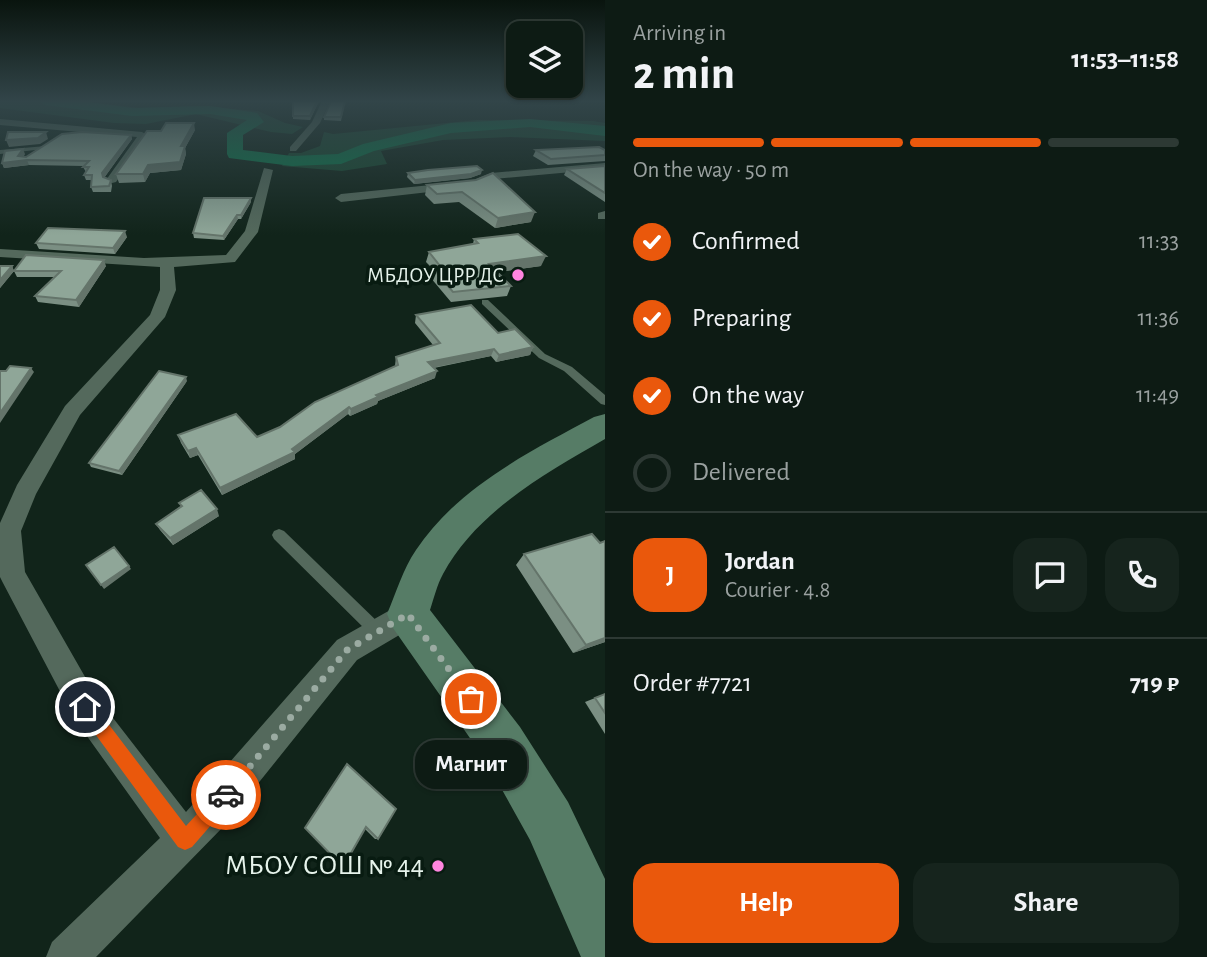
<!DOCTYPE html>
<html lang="en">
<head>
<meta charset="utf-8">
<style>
  :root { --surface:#0d1b14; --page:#16241d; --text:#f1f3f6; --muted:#9aa1a0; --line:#2d3934; --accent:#ea580c }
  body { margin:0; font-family:"Alegreya Sans",sans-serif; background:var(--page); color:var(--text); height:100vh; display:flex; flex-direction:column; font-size:26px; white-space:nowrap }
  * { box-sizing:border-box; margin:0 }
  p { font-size:23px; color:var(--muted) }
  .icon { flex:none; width:38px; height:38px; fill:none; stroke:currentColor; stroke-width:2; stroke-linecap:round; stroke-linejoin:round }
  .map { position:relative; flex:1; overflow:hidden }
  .panel { display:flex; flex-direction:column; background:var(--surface); width:602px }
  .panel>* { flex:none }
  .fabs { position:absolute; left:506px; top:21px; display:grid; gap:14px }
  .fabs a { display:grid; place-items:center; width:77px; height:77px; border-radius:14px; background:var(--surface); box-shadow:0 2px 5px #0004,0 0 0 2px var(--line); font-size:35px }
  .pin { position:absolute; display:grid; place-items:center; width:60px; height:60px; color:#fff; margin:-30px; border:4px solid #fff; border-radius:50%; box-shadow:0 2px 7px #0007 }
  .courier { position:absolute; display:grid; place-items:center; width:70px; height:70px; margin:-35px; border:5px solid #ea580c; border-radius:50%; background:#fff; color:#222; box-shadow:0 2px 9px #0007 }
  .bubble { position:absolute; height:49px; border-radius:21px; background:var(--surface); box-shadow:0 2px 5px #0004,0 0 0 2px var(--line); font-size:23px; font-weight:700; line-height:49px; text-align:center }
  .headline em { font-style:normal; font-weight:700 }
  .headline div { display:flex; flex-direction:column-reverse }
  .headline { display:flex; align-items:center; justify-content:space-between; height:119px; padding:0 28px }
  h1 { font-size:46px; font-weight:700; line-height:52px }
  .bar { display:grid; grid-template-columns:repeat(4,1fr); gap:10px 7px; align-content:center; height:84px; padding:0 28px }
  .bar i { height:9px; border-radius:5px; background:var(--line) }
  .bar .active { background:var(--accent) }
  .bar p { grid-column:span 4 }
  .line { display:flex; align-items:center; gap:18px; padding:0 28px; border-top:2px solid var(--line) }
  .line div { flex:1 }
  .round { display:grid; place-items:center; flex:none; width:74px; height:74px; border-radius:21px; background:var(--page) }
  ol { padding:0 28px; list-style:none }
  li { display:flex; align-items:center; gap:21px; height:77px }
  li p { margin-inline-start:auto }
  li .icon { padding:7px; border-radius:50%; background:var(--accent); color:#fff; stroke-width:4 }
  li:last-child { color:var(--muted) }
  li i { width:38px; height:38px; border:4px solid var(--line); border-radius:50% }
  .primary-button { display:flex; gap:14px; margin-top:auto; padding:14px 28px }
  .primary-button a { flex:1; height:80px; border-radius:21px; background:var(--accent); color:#fff; font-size:28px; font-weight:700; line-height:80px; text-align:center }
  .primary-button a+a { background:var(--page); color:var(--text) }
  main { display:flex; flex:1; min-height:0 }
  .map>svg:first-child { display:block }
</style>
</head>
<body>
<main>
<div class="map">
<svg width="605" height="957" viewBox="0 0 605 957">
  <rect width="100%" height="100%" fill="#11241a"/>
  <path fill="#184830" d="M0,101H76L141,108L192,106L258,111L285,123L303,127L292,134L271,132L196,114L146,124L114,123L0,108Z
    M477,120L593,121L605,123V141L510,137L443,140L381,151L387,164L342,171L282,166L289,153H301L320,146L324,132L333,134Z"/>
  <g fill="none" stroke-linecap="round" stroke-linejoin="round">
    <path fill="#0c774b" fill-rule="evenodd" d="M39,101H81L132,108L210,106L252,112L257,113L264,122L243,135V150L292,156L338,154L363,144L451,123L530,119L605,126V136L530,127L451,133L374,151L341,164L292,166L229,158L227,154V133L247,120L210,114L132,116L45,105Z"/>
    <path fill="#54695c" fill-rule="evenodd" d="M46,146L44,149L0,154V150Z
      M482,300H488L545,354L572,367L605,395V405L601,404L564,371L539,358L482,304Z
      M279,529L284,531L383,627L386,632L383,637L378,640L373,637L274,539L272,535L274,531Z"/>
    <path fill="#54695c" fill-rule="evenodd" d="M322,101H330L320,123L296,151H290V147L312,122Z
      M0,119L142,132L147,135L146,141L116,182L112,183L106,180L137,137L0,125Z
      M605,163V169L493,179L473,187L341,202L335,198L341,194L471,181L491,173Z
      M264,168L273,170L258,232L235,262L174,267L176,290L165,317L80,415L36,494L21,531L25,572L96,696L186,812L337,640L408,600L418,604L422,614L418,624L357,660L224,826L96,957H46L52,942L160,838L74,718L3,583L0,577V523L17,485L65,406L150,315L160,290V267L0,257V249L144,258L226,255L245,231Z
      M605,211V219H598V213Z"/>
    <path fill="#567c66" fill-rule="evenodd" d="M605,414V439C546,473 477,511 443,574C437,585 434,598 430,610L520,727L568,802L605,879V957H581L530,840L486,761L393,628L387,614C396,593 403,569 416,550C458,487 529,452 594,417Z"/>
  </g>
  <path fill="#7b8f83" d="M293,101H319L310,120L293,119Z
    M345,101L341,121L324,120V117Z
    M555,101H605V102Z
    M195,130L185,148L186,154L181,170L150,173L145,182L119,183L116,174L161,131Z
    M131,135L132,139L104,178L111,180L112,186L111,192H93L91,187L92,180H86L84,175L86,172L83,167L84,166L29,165L4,168L2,163L25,154L23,157H26Z
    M536,150H605V161L548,165L533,156Z
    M605,166V202L564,175L567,169Z
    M408,173L481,174L470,178L414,184L407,177Z
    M476,180L531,222L495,228L459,202L434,204L425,195L427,185Z
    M251,202L241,219H238L224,240L194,238L193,233Z
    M127,237L115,254L39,249L36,243Z
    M474,239L541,266L497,272L511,286L507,296L451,302L430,277L432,268L426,262L429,252L473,244Z
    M0,266H12L14,271L106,266L79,307L38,302L35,296L54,277H17L14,271L0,288Z
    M416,315L498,333L533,347L530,355L496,362L491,356L434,368L435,378L378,401L377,404L350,416L348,414L295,454V459L222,495L198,455L190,458L181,443L178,435L257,437L280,427L395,366L396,357L433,345L415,323Z
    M187,381L122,475L91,467L89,463Z
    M179,503L219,516L173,545L160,530L156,524L181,506Z
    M524,554L605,642L573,653L516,565Z
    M605,694V734L585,702Z
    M347,764L378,839H375L365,829Z"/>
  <path fill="#64746a" d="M317,101H319L310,120V116Z
    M194,123L195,130L185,148L186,154L181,170L150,173L145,182L143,174L148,165L181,146Z
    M46,132L48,139L40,144L9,147L6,140Z
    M131,135L132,139L104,178L102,173Z
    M23,149L25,154L20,160L18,156Z
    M27,160L29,165L4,168L2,163Z
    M482,170L481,174L470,178L414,184L415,180Z
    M251,198V202L241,219V215Z
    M535,212L531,222L495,228L498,218Z
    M237,215L238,219L224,240L223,236Z
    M125,231L127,237L115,254L113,248Z
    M546,256L541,266L486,274L489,264Z
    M104,260L106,266L79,307L76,300Z
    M12,266L14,271L0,288V280Z
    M533,347L530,355L496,362L499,355Z
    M494,349L491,356L426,369L428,362Z
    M31,368L34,372L0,423V413Z
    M437,371L435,378L378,401L377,404L350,416L351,409L376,395Z
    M186,377L187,381L122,475L119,471Z
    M349,407L348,414L295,454V459L222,495L220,488L292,449Z
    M196,448L198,455L190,458L188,451Z
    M217,509L219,516L173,545L170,538Z
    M129,566L131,569L104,589L101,585Z
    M605,638V642L573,653L586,645Z"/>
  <path fill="#8fa698" stroke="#64746a" stroke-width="2" d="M293,101H317L310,116H293Z
    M331,101H345L341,117H324Z
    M166,123H194L181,146H185L180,162L148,165L143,174H116L147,131H161Z
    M8,132H46L38,138L6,140Z
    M82,132L131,135L102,173L103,177L111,180L109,186L91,187L92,175H84L89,167H83L89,161L27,160L2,163L5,151L23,149L18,156L26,157L62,134Z
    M599,147L605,150V155L551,159L536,150Z
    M477,166L482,170L471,174L415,180L408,173L428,170Z
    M605,166V193L567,169Z
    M493,173L535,212L498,218L462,192L437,194L427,185L476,180Z
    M204,198H251L241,215H237L223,236L193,233Z
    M48,228L125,231L113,248L36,243Z
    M518,234L546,256L489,264L511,286L453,292L432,267L440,266L429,252L478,243L474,239Z
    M26,255L104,260L76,300L35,296L61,271H14Z
    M0,266H12L0,280Z
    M471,305L498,333L515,329L533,347L499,355L494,349L428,362L437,371L376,395L378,397L351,409L349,407L292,449L295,452L220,488L196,448L188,451L178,435L236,414L257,437L280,427L315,402L398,365L396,357L440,343L416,315Z
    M10,366L31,368L0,413V371H6Z
    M159,371L186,377L119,471L89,463Z
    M201,490L217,509L170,538L156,524L182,506L179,503Z
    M592,534L600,543L605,541V638L586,645L524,554Z
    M114,547L129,566L101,585L86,565Z
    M605,694V713L595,698Z
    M347,764L396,809L378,839L366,827L343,867L305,828Z"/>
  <linearGradient id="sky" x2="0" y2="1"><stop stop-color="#09140e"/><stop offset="0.43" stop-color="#324549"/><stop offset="1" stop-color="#324549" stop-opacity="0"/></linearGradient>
  <rect width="605" height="235" fill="url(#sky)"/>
  <path fill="#ea580c" d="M85,699L91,701L186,826L220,789L226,786L232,789L235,795L232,801L192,847L185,850L178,847L79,712L77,707L79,701Z"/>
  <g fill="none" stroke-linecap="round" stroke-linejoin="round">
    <path stroke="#9baba2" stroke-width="7" stroke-dasharray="0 12.6" d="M226,795L347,650L408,614L471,699"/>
  </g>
  <g fill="#ff85df" stroke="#081b11" stroke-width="2.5">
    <circle cx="518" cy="275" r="7"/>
    <circle cx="438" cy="866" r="7"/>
  </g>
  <g text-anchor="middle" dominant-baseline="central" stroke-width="7" stroke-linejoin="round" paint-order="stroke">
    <g font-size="21" fill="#e6f3eb" stroke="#081b11" text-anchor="end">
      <text x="504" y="275">МБДОУ ЦРР ДС</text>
    </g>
    <g font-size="28" fill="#e6f3eb" stroke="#081b11" text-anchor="end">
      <text x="424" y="866">МБОУ СОШ № 44</text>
    </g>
  </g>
</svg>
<div class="fabs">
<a><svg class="icon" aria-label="layers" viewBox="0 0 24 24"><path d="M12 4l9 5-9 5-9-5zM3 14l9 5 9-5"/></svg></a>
</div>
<div class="pin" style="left:471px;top:699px;background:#ea580c"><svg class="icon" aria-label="bag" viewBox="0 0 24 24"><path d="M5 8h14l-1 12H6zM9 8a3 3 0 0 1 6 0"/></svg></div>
<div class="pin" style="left:85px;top:707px;background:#1f2937"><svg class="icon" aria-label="home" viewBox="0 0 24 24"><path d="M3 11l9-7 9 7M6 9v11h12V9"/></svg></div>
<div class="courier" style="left:226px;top:795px"><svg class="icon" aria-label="car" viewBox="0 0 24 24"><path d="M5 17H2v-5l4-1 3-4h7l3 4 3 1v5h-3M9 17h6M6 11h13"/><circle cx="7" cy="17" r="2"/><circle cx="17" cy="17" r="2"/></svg></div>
<div class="bubble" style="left:415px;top:740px;width:112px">Магнит</div>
</div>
<section class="panel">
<div class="headline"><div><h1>2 min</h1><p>Arriving in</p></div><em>11:53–11:58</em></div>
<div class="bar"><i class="active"></i><i class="active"></i><i class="active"></i><i></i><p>On the way · 50 m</p></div>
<ol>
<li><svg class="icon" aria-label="check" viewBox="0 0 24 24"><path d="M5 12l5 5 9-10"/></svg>Confirmed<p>11:33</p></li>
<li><svg class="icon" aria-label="check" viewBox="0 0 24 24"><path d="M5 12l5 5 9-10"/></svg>Preparing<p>11:36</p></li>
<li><svg class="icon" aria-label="check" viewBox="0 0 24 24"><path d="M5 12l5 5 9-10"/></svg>On the way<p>11:49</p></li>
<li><i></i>Delivered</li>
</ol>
<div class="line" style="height:126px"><b class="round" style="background:var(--accent);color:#fff">J</b><div><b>Jordan</b><p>Courier · 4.8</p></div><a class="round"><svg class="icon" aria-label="chat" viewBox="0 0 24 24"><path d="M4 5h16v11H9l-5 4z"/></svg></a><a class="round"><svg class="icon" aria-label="phone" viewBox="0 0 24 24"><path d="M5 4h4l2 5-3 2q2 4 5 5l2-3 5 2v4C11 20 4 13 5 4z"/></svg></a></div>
<div class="line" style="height:91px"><div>Order #7721</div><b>719 ₽</b></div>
<div class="primary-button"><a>Help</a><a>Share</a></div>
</section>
</main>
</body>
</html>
